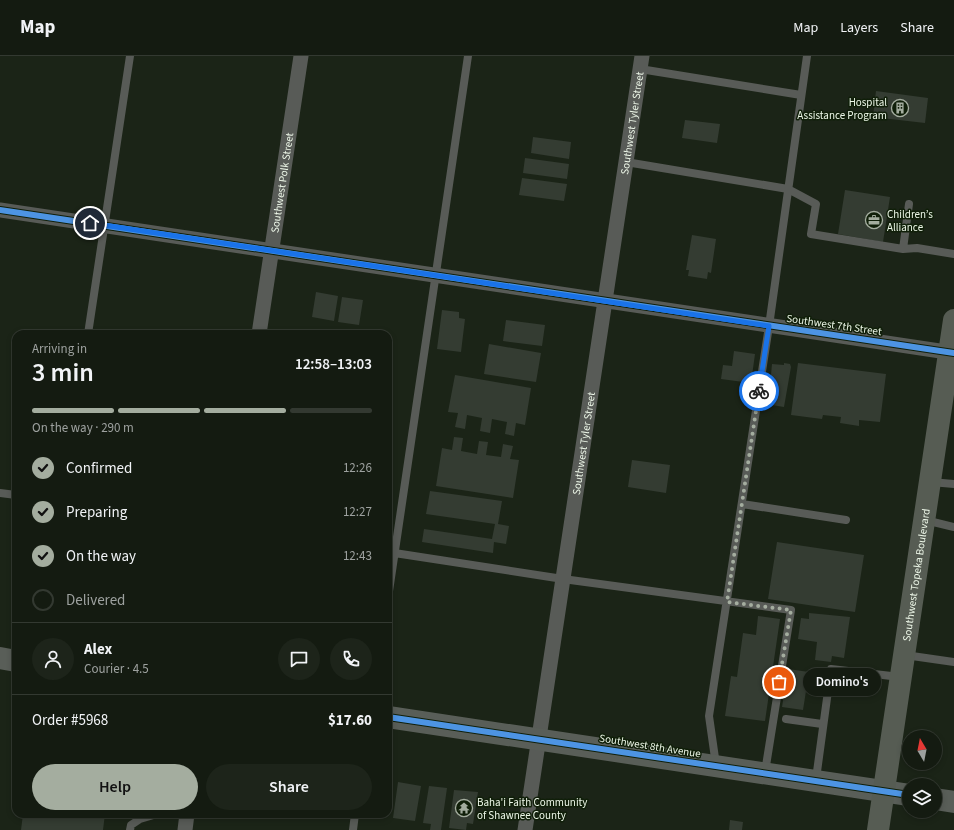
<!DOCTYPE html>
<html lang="en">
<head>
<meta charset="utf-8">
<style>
  :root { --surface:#141b11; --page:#1d241a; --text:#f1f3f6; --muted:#9da19f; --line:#333931; --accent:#a4ad9f }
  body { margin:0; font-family:"Source Sans 3",sans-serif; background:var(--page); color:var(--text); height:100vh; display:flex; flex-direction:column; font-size:15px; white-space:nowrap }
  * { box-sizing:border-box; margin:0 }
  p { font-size:13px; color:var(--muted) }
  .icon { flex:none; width:22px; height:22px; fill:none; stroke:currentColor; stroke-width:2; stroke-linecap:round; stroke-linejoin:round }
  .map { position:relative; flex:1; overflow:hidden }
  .panel { position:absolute; left:12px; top:274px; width:380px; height:488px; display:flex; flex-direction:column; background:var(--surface); border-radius:12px; box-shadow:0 2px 6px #0003,0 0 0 1px var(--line) }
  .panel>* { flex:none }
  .needle { width:26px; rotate:350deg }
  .tools { position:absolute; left:902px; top:674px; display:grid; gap:8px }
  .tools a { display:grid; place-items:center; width:40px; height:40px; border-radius:50%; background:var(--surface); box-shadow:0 2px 6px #0003,0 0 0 1px var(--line); font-size:20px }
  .pin { position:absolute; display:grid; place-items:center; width:34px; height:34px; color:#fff; margin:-17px; border:2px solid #fff; border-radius:50%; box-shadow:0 1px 4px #0007 }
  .courier { position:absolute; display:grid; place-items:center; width:40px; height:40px; margin:-20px; border:3px solid #1a73e8; border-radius:50%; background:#fff; color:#222; box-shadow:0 1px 5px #0007 }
  .bubble { position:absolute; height:28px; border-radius:14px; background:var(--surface); box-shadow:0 2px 6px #0003,0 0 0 1px var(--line); font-size:13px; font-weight:600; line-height:28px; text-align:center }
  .overview em { font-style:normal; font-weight:600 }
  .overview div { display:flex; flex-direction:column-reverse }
  .overview { display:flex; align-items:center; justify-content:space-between; height:68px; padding:0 20px }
  h1 { font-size:26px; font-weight:600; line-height:30px }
  .bar { display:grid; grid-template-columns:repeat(4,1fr); gap:6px 4px; align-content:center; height:48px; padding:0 20px }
  .bar i { height:5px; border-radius:3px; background:var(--line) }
  .bar .selected { background:var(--accent) }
  .bar p { grid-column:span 4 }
  .line { display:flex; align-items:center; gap:10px; padding:0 20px; border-top:1px solid var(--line) }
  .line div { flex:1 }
  .round { display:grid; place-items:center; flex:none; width:42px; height:42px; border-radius:21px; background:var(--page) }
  ol { padding:0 20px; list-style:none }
  li { display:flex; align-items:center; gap:12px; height:44px }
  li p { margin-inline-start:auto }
  li .icon { padding:4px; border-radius:50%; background:var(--accent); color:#111; stroke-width:4 }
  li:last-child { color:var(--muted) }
  li i { width:22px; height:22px; border:2px solid var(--line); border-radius:50% }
  .action { display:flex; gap:8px; margin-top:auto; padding:8px 20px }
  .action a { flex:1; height:46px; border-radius:24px; background:var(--accent); color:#111; font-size:16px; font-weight:600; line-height:46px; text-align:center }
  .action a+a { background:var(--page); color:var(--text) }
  header { display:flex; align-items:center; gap:24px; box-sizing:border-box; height:56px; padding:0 20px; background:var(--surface); border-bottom:1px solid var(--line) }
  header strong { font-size:19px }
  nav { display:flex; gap:22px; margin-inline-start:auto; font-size:14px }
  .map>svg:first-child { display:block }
</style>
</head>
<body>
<header>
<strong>Map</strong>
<nav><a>Map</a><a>Layers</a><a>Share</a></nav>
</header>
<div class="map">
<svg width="954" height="774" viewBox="0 0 954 774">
  <rect width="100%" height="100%" fill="#1b2417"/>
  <path fill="#343c32" d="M876,35L928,42L925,67L873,61Z
    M685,64L720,68L717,87L682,82Z
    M533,81L571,86L569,103L531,97Z
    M525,102L569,108L567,123L523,117Z
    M522,122L567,128L564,145L519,139Z
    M845,134L890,141L883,186L838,178Z
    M692,179L716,183L711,217L708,216L707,223L688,220L689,214H686Z
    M316,236L338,240L334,265L312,261Z
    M342,241L363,244L359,269L338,266Z
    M442,254L459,256V262L465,263L461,296L437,293Z
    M506,264L545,269L542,290L503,285Z
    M320,274L339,277V278H319Z
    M489,288L541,297L536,326L484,318Z
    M734,295L755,298L751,327L721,323L723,309L732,310Z
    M784,307L790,308L791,311L784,351L766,348L767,329H770L772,308L784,309Z
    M798,307L886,318L880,366L859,364V370L840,367L841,361L823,359L822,363L791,359Z
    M455,319L531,332L525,369L516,367L514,380L505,378L507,366L492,363L490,377L480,375L482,362L467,359L465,373L455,371L458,357L448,356Z
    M454,381L463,382L461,395L477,398L479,385L488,386L486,399L501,401L503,388L513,390L510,403L519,404L513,442L436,430L442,392L452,394Z
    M632,404L670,409L666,437L628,431Z
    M430,435L502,445L498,468L509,470L506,488L494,486L493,497L422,486L424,473L492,483L495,468L426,458Z
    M777,486L864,499L855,556L768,543Z
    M809,557L850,561L844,602L832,600L831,606L815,604L817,586L798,583L801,562L809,563Z
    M758,560L780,563L765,665L725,660L731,620L737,621L743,577L756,579Z
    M788,613L809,616L803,654L782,651Z
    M398,726L421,730L415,765L393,762Z
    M429,730L447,732L441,774H430L431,768L423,767Z
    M454,734L478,736L473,768L467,767L466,774L449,772Z
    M23,758H105L103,774H21Z
    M362,758H385L384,762Z
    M730,764L743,766L742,774H729Z"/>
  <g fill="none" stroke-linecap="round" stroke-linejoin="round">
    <path stroke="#585b57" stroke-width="8" d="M640,13L801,39
      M626,106L788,133L816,148L811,178L903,193L917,192L954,198
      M903,193L909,148
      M88,278L130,0
      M213,278H239
      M931,426L954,428
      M0,437L16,439
      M742,448L846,464
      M925,464L954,471
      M388,496L563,523L791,554L765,716
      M388,542L468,0
      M905,599L954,606
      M786,663L822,668
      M716,709L709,660L769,270L807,0
      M816,723L831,613L900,621
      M130,774L131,769L140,763L157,758
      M353,774L355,758"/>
    <g stroke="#585b57" stroke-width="15">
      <path d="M0,154L954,297"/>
      <path id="s1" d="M259,278L301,0"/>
      <path d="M185,774L187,758"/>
      <path id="s2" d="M525,774L642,0"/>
    </g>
    <path stroke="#595e58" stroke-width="22" d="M0,602L16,605
      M388,661L909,739
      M935,743L954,746"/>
    <path stroke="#565c53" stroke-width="22" id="s3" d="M878,774L954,264"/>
    <g stroke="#101f09" stroke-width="8">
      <path id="cycleway" d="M0,154L954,297
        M388,661L909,739"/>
    </g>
    <use href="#cycleway" stroke="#4d94e3" stroke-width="6"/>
  </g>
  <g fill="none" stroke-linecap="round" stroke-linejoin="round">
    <path stroke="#a4ad9f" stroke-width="4" stroke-dasharray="0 7.2" d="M759,335L727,546L791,554L779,626"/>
    <path stroke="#1a73e8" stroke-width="5" d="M90,167L769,270L759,335"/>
  </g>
  <defs>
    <g id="building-ring" transform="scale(0.9)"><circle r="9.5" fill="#101f09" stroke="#a4ad9f" stroke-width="1.5"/><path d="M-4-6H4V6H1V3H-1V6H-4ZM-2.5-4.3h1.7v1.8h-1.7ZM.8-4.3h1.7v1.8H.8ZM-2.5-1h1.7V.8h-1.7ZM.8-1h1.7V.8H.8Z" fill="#a4ad9f"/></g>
    <g id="office-ring" transform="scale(0.9)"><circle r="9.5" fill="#101f09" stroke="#a4ad9f" stroke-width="1.5"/><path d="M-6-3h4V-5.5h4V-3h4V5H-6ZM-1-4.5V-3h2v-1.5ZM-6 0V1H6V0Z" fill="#a4ad9f"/></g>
    <g id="temple-ring" transform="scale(0.9)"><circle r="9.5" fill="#101f09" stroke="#a4ad9f" stroke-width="1.5"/><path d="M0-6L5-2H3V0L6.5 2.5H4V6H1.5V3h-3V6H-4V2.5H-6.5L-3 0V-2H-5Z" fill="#a4ad9f"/></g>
  </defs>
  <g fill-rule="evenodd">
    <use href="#building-ring" x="900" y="52"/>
    <use href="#office-ring" x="874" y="164"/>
    <use href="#temple-ring" x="464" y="752"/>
  </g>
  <g text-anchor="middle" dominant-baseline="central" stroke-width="3" stroke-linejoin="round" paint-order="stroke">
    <g font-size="11" fill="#edf7e8" stroke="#101f09" text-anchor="start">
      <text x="887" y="46" text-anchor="end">Hospital<tspan x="887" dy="13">Assistance Program</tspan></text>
      <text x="887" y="158">Children’s<tspan x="887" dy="13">Alliance</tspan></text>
      <text x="477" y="746">Baha'i Faith Community<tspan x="477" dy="13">of Shawnee County</tspan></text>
    </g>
    <g font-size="11" fill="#edf7e8" stroke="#101f09">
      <text stroke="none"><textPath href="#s2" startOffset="715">Southwest Tyler Street</textPath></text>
      <text stroke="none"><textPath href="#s1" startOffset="153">Southwest Polk Street</textPath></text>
      <text transform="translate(834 269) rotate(8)">Southwest 7th Street</text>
      <text stroke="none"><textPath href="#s2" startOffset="391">Southwest Tyler Street</textPath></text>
      <text stroke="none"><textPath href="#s3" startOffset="258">Southwest Topeka Boulevard</textPath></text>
      <text transform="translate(650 690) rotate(9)">Southwest 8th Avenue</text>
    </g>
  </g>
</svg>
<div class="tools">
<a><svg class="needle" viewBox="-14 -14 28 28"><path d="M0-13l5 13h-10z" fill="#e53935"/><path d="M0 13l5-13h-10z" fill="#9da19f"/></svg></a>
<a><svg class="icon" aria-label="layers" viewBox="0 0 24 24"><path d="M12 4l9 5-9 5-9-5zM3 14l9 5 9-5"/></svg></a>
</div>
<div class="pin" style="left:779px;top:626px;background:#ea580c"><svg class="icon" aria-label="bag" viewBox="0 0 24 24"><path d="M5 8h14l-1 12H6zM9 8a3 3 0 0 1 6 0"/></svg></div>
<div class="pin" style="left:90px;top:167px;background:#1f2937"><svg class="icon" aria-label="home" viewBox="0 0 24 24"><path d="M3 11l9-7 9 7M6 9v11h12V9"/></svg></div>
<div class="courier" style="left:759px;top:335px"><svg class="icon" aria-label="bike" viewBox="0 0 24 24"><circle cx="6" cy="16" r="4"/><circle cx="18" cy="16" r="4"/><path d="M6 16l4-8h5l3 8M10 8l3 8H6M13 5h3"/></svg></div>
<div class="bubble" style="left:803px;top:612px;width:78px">Domino's</div>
<section class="panel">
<div class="overview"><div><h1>3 min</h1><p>Arriving in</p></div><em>12:58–13:03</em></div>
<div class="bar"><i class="selected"></i><i class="selected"></i><i class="selected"></i><i></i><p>On the way · 290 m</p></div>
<ol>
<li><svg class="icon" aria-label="check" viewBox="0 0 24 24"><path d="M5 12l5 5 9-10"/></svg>Confirmed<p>12:26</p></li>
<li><svg class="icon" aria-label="check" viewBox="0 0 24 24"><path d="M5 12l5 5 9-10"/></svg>Preparing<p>12:27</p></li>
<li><svg class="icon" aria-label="check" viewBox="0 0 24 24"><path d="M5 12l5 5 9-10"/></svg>On the way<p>12:43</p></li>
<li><i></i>Delivered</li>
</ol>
<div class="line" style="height:72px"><a class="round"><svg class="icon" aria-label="person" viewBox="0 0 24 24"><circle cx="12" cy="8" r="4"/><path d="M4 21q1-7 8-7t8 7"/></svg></a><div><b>Alex</b><p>Courier · 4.5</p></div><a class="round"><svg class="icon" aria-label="chat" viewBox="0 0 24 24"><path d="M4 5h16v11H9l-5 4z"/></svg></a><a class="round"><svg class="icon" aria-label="phone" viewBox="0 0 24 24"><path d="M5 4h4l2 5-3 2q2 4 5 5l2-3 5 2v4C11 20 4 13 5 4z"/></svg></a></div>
<div class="line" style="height:52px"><div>Order #5968</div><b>$17.60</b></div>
<div class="action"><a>Help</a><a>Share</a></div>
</section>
</div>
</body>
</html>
